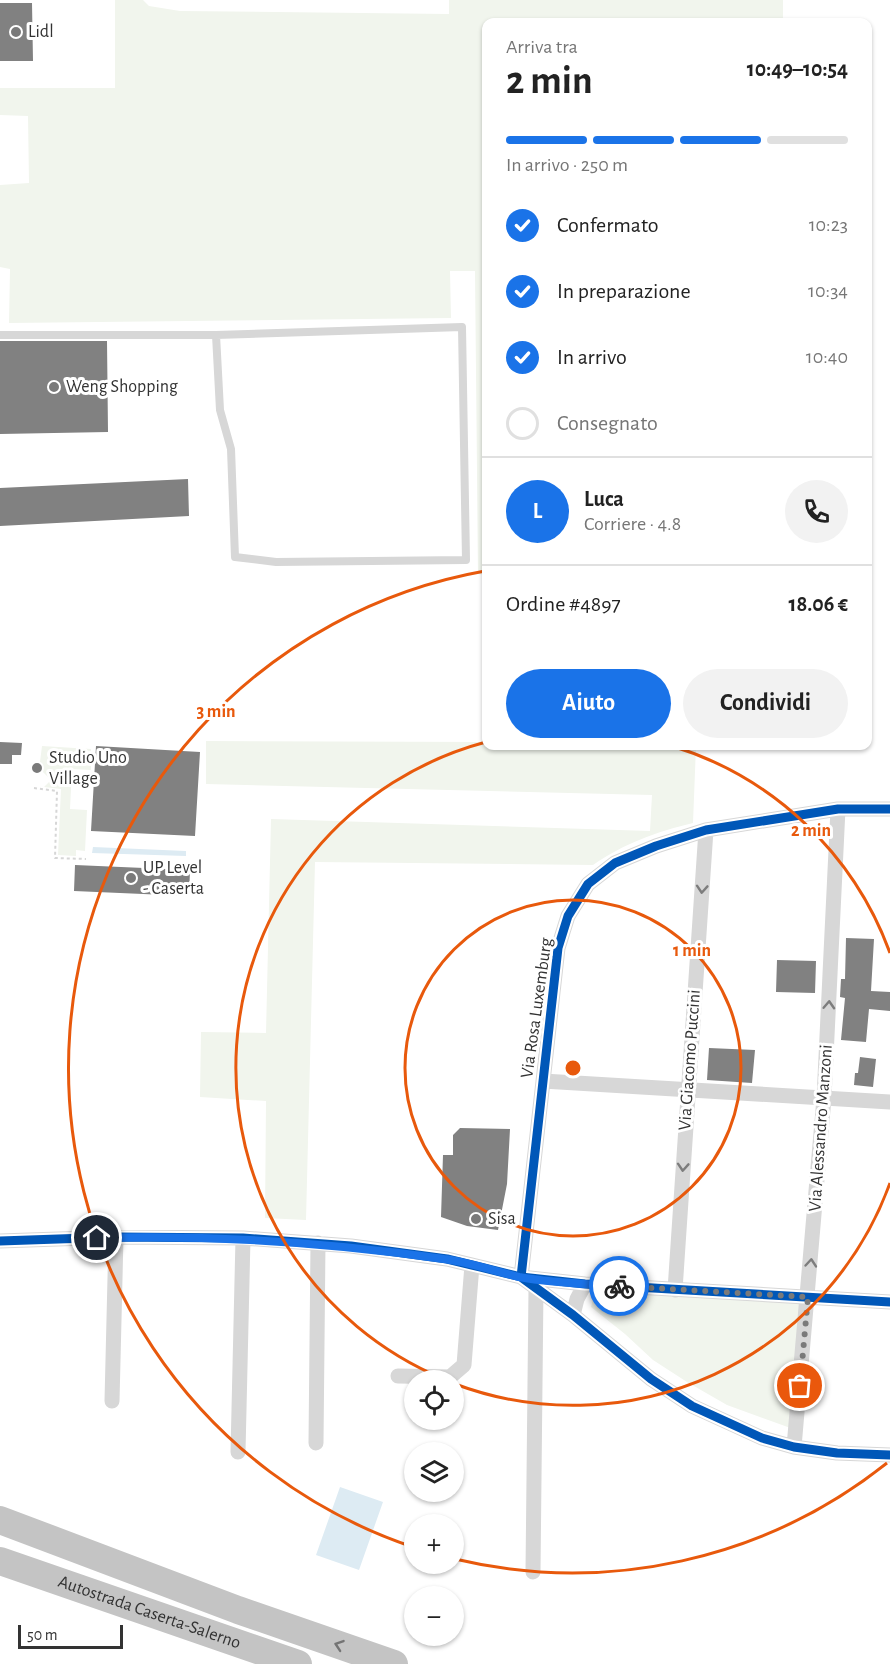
<!DOCTYPE html>
<html lang="it">
<head>
<meta charset="utf-8">
<style>
  :root { --surface:#fff; --page:#f2f2f2; --text:#222; --muted:#767676; --line:#e0e0e0; --accent:#1a73e8 }
  body { margin:0; font-family:"Alegreya Sans",sans-serif; background:var(--page); color:var(--text); height:100vh; display:flex; flex-direction:column; font-size:22px; white-space:nowrap }
  * { box-sizing:border-box; margin:0 }
  p { font-size:20px; color:var(--muted) }
  .icon { flex:none; width:33px; height:33px; fill:none; stroke:currentColor; stroke-width:2; stroke-linecap:round; stroke-linejoin:round }
  .map { position:relative; flex:1; overflow:hidden }
  .side { position:absolute; left:482px; top:18px; width:390px; height:732px; display:flex; flex-direction:column; background:var(--surface); border-radius:12px; box-shadow:0 2px 4px #0004 }
  .side>* { flex:none }
  .tools { position:absolute; left:404px; top:1370px; display:grid; gap:12px }
  .tools a { display:grid; place-items:center; width:60px; height:60px; border-radius:50%; background:var(--surface); box-shadow:0 2px 4px #0004; font-size:30px }
  .scale { position:absolute; left:18px; bottom:15px; width:105px; box-sizing:border-box; padding-left:6px; border:3px solid #333; border-top:0; font-size:16px; line-height:21px; white-space:nowrap; color:#333; -webkit-text-stroke:4px #fff; paint-order:stroke }
  .pin { position:absolute; display:grid; place-items:center; width:51px; height:51px; color:#fff; margin:-26px; border:3px solid #fff; border-radius:50%; box-shadow:0 2px 6px #0007 }
  .courier { position:absolute; display:grid; place-items:center; width:60px; height:60px; margin:-30px; border:4px solid #1a73e8; border-radius:50%; background:#fff; color:#222; box-shadow:0 2px 8px #0007 }
  .summary em { font-style:normal; font-weight:600 }
  .summary div { display:flex; flex-direction:column-reverse }
  .summary { display:flex; align-items:center; justify-content:space-between; height:102px; padding:0 24px }
  h1 { font-size:39px; font-weight:600; line-height:45px }
  .bar { display:grid; grid-template-columns:repeat(4,1fr); gap:9px 6px; align-content:center; height:72px; padding:0 24px }
  .bar i { height:8px; border-radius:4px; background:var(--line) }
  .bar .current { background:var(--accent) }
  .bar p { grid-column:span 4 }
  .line { display:flex; align-items:center; gap:15px; padding:0 24px; border-top:2px solid var(--line) }
  .line div { flex:1 }
  .round { display:grid; place-items:center; flex:none; width:63px; height:63px; border-radius:32px; background:var(--page) }
  ol { padding:0 24px; list-style:none }
  li { display:flex; align-items:center; gap:18px; height:66px }
  li p { margin-inline-start:auto }
  li .icon { padding:6px; border-radius:50%; background:var(--accent); color:#fff; stroke-width:4 }
  li:last-child { color:var(--muted) }
  li i { width:33px; height:33px; border:3px solid var(--line); border-radius:50% }
  .action { display:flex; gap:12px; margin-top:auto; padding:12px 24px }
  .action a { flex:1; height:69px; border-radius:36px; background:var(--accent); color:#fff; font-size:24px; font-weight:600; line-height:69px; text-align:center }
  .action a+a { background:var(--page); color:var(--text) }
  .map>svg:first-child { display:block }
</style>
</head>
<body>
<div class="map">
<svg width="890" height="1664" viewBox="0 0 890 1664">
  <rect width="100%" height="100%" fill="#fff"/>
  <path fill="#f1f5ed" d="M115,0H143L149,6L180,11L449,14V0H783V22H486V575L478,574L475,271H450L451,318L9,323L10,269L0,267V185L29,183L28,116L0,115V88H115Z
    M206,741L486,742V746H696L693,823C656,832 625,843 593,865L315,862L306,1220L265,1218L266,1101L200,1097L201,1032L266,1033L271,819L650,831L652,795L206,784Z
    M42,746L91,749V770L72,769L70,809L87,810L85,851L76,850V856L58,855L61,789L44,787L51,780L42,771L33,769L40,762Z
    M604,1285L808,1297L796,1430L727,1405L687,1382L653,1360L625,1334L591,1307L593,1299Z"/>
  <path fill="#ddebf3" d="M93,847L186,851V856L92,853Z
    M340,1487L383,1502L359,1570L316,1555Z"/>
  <path fill="#818181" d="M0,3H32L33,61H0Z
    M0,341H107L108,432L0,434Z
    M188,479L189,516L0,526V488Z
    M0,742L22,743L21,755H12V764H0Z
    M96,746L200,752L195,836L91,831Z
    M75,865L190,870L189,896L74,891Z
    M846,938L874,939L871,991L890,992V1011L869,1009L866,1042L841,1040L845,998L840,997L841,979H845Z
    M777,960L816,961L815,993L776,992Z
    M709,1048L755,1050L752,1083L707,1080Z
    M860,1057L876,1059L873,1087L854,1085L855,1073H858Z
    M460,1128L510,1129L507,1184L498,1230L467,1226L441,1217L443,1155H453V1135Z"/>
  <g fill="none" stroke-linecap="round" stroke-linejoin="round">
    <path stroke="#d6d6d6" stroke-width="2" stroke-dasharray="3 3" stroke-linecap="butt" d="M34,788L57,791L55,858L86,859"/>
    <path stroke="#d7d7d7" stroke-width="8" d="M0,335H216L462,327L466,560L276,562L235,557L231,449L220,410L216,335"/>
    <path stroke="#d7d7d7" stroke-width="15" d="M890,809H838L706,830L656,846L615,863L588,884L568,916L558,948L521,1277L585,1284L890,1302
      M543,1081L890,1102
      M0,1241L116,1237L243,1238L351,1246L447,1259L472,1265L521,1277L573,1315L651,1379L692,1406L762,1438L794,1447L837,1453L890,1455
      M675,1290L706,830
      M573,1315L577,1299L585,1284
      M398,1376L450,1377L464,1365L472,1265
      M112,1401L116,1237
      M316,1443L318,1243
      M794,1447L824,1098L838,809
      M238,1452L243,1238
      M533,1572L536,1288"/>
    <g stroke="#c4c4c4" stroke-width="28">
      <path d="M0,1520L238,1610L394,1664"/>
      <path id="s1" d="M0,1561L298,1664"/>
    </g>
    <g stroke="#fff" stroke-width="13">
      <path id="cycleway" d="M890,809H838L706,830L656,846L615,863L588,884L568,916L558,948L521,1277L585,1284L890,1302
        M0,1241L116,1237L243,1238L351,1246L447,1259L472,1265L521,1277L573,1315L651,1379L692,1406L762,1438L794,1447L837,1453L890,1455"/>
    </g>
    <use href="#cycleway" stroke="#0057b8" stroke-width="9"/>
  </g>
  <defs><path id="oneway-chevron" d="M-2-3.5L2.5 0L-2 3.5" fill="none" stroke-width="1.6" stroke-linecap="round" stroke-linejoin="round" transform="scale(1.5)"/></defs>
  <g stroke="#7d7d7d">
    <use href="#oneway-chevron" transform="translate(702 889) rotate(94)"/>
    <use href="#oneway-chevron" transform="translate(829 1005) rotate(-87)"/>
    <use href="#oneway-chevron" transform="translate(683 1167) rotate(94)"/>
    <use href="#oneway-chevron" transform="translate(811 1263) rotate(-85)"/>
  </g>
  <use stroke="#747474" href="#oneway-chevron" transform="translate(339 1645) rotate(-161)"/>
  <g fill="none" stroke-linecap="round" stroke-linejoin="round">
    <path stroke="#7a7a7a" stroke-width="6" stroke-dasharray="0 10.8" d="M619,1286L808,1297L800,1386"/>
    <path stroke="#1a73e8" stroke-width="8" d="M97,1238C215,1235 327,1242 444,1259C469,1262 494,1271 519,1277C552,1283 586,1284 619,1286"/>
  </g>
  <g fill="none" stroke="#e8590c" stroke-width="3">
    <circle cx="573" cy="1068" r="168"/>
    <path d="M890 1183A337 337 0 0 1 455 1384M444 1379A337 337 0 0 1 486 742M672 746A337 337 0 0 1 890 953"/>
    <path d="M887 1463A505 505 0 0 1 455 1559M413 1547A505 505 0 0 1 485 571"/>
  </g>
  <g fill="#7a7a7a" stroke="#fff" stroke-width="2">
    <circle cx="16" cy="32" r="6"/>
    <circle cx="54" cy="387" r="6"/>
    <circle cx="37" cy="768" r="6"/>
    <circle cx="131" cy="878" r="6"/>
    <circle cx="476" cy="1219" r="6"/>
  </g>
  <g text-anchor="middle" dominant-baseline="central" stroke-width="6" stroke-linejoin="round" paint-order="stroke">
    <g font-size="18" fill="#333" stroke="#fff" text-anchor="start">
      <text x="28" y="32">Lidl</text>
      <text x="66" y="387">Weng Shopping</text>
      <text x="49" y="758">Studio Uno<tspan x="49" dy="21">Village</tspan></text>
      <text x="143" y="868">UP Level<tspan x="143" dy="21">- Caserta</tspan></text>
      <text x="488" y="1219">Sisa</text>
    </g>
    <g font-size="18" fill="#333" stroke="#fff">
      <text transform="translate(537 1008) rotate(-82)">Via Rosa Luxemburg</text>
      <text transform="translate(690 1060) rotate(-86)">Via Giacomo Puccini</text>
      <text transform="translate(821 1128) rotate(-86)">Via Alessandro Manzoni</text>
      <text stroke="none"><textPath href="#s1" startOffset="158">Autostrada Caserta-Salerno</textPath></text>
    </g>
  </g>
  <circle cx="573" cy="1068" r="9" fill="#e8590c" stroke="#fff" stroke-width="3"/>
  <g font-size="18" text-anchor="middle" font-weight="bold" fill="#e8590c" stroke="#fff" stroke-width="6" stroke-linejoin="round" paint-order="stroke">
    <text x="216" y="717">3 min</text>
    <text x="811" y="836">2 min</text>
    <text x="692" y="956">1 min</text>
  </g>
</svg>
<div class="tools">
<a><svg class="icon" aria-label="locate" viewBox="0 0 24 24"><circle cx="12" cy="12" r="6"/><path d="M12 2v4M12 18v4M2 12h4M18 12h4"/></svg></a>
<a><svg class="icon" aria-label="layers" viewBox="0 0 24 24"><path d="M12 4l9 5-9 5-9-5zM3 14l9 5 9-5"/></svg></a>
<a>+</a>
<a>−</a>
</div>
<div class="scale">50 m</div>
<div class="pin" style="left:800px;top:1386px;background:#ea580c"><svg class="icon" aria-label="bag" viewBox="0 0 24 24"><path d="M5 8h14l-1 12H6zM9 8a3 3 0 0 1 6 0"/></svg></div>
<div class="pin" style="left:97px;top:1238px;background:#1f2937"><svg class="icon" aria-label="home" viewBox="0 0 24 24"><path d="M3 11l9-7 9 7M6 9v11h12V9"/></svg></div>
<div class="courier" style="left:619px;top:1286px"><svg class="icon" aria-label="bike" viewBox="0 0 24 24"><circle cx="6" cy="16" r="4"/><circle cx="18" cy="16" r="4"/><path d="M6 16l4-8h5l3 8M10 8l3 8H6M13 5h3"/></svg></div>
<section class="side">
<div class="summary"><div><h1>2 min</h1><p>Arriva tra</p></div><em>10:49–10:54</em></div>
<div class="bar"><i class="current"></i><i class="current"></i><i class="current"></i><i></i><p>In arrivo · 250 m</p></div>
<ol>
<li><svg class="icon" aria-label="check" viewBox="0 0 24 24"><path d="M5 12l5 5 9-10"/></svg>Confermato<p>10:23</p></li>
<li><svg class="icon" aria-label="check" viewBox="0 0 24 24"><path d="M5 12l5 5 9-10"/></svg>In preparazione<p>10:34</p></li>
<li><svg class="icon" aria-label="check" viewBox="0 0 24 24"><path d="M5 12l5 5 9-10"/></svg>In arrivo<p>10:40</p></li>
<li><i></i>Consegnato</li>
</ol>
<div class="line" style="height:108px"><b class="round" style="background:var(--accent);color:#fff">L</b><div><b>Luca</b><p>Corriere · 4.8</p></div><a class="round"><svg class="icon" aria-label="phone" viewBox="0 0 24 24"><path d="M5 4h4l2 5-3 2q2 4 5 5l2-3 5 2v4C11 20 4 13 5 4z"/></svg></a></div>
<div class="line" style="height:78px"><div>Ordine #4897</div><b>18.06 €</b></div>
<div class="action"><a>Aiuto</a><a>Condividi</a></div>
</section>
</div>
</body>
</html>
